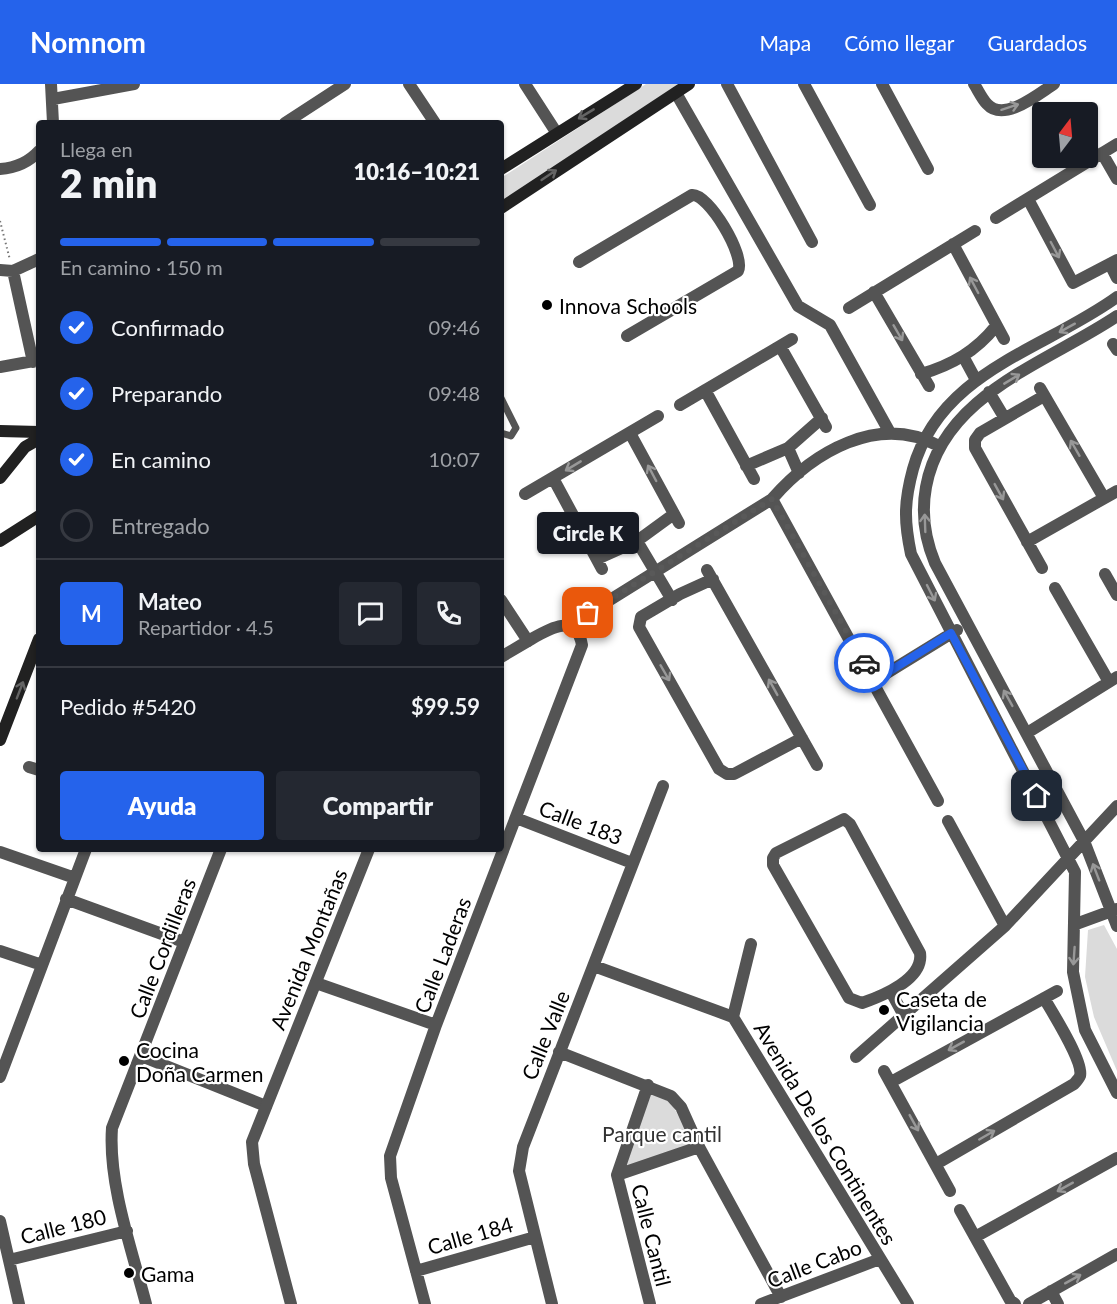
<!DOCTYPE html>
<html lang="es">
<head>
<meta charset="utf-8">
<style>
  :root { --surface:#171b24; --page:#242831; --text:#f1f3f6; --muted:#9ea1a6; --line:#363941; --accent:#2563eb }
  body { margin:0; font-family:Lato,sans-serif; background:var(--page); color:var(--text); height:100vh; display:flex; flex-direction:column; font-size:22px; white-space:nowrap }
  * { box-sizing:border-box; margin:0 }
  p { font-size:20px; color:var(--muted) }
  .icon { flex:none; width:33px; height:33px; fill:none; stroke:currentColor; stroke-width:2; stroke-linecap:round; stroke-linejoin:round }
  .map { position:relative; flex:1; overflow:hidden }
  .side { position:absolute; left:36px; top:36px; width:468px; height:732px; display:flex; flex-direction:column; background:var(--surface); border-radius:6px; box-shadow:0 2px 4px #0004 }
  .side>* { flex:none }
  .needle { width:39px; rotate:16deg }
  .tools { position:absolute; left:1032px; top:18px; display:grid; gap:12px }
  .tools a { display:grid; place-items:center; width:66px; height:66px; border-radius:6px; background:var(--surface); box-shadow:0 2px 4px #0004; font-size:30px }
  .pin { position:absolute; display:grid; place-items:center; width:51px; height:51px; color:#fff; margin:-26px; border-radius:12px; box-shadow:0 3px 9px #0006 }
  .courier { position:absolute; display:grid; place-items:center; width:60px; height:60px; margin:-30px; border:4px solid #2563eb; border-radius:50%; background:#fff; color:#222; box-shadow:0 2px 8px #0007 }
  .bubble { position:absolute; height:42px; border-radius:6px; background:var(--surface); box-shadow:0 2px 4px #0004; font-size:20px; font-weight:800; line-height:42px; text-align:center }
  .summary em { font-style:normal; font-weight:800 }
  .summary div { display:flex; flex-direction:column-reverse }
  .summary { display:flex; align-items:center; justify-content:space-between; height:102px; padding:0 24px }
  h1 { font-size:39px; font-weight:800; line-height:45px }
  .bar { display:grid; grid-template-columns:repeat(4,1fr); gap:9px 6px; align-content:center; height:72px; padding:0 24px }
  .bar i { height:8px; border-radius:4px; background:var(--line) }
  .bar .on { background:var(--accent) }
  .bar p { grid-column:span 4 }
  .line { display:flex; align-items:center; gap:15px; padding:0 24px; border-top:2px solid var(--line) }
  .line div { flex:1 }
  .round { display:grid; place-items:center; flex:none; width:63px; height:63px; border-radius:6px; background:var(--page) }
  ol { padding:0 24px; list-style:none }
  li { display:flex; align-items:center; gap:18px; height:66px }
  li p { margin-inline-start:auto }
  li .icon { padding:6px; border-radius:50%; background:var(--accent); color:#fff; stroke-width:4 }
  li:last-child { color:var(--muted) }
  li i { width:33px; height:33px; border:3px solid var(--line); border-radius:50% }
  .primary-button { display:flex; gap:12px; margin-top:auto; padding:12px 24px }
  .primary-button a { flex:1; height:69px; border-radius:6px; background:var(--accent); color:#fff; font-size:24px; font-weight:800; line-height:69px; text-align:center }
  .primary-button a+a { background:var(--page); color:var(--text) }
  header { display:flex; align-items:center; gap:36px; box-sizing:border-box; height:84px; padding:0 30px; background:var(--accent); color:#fff }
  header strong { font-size:28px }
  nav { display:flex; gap:33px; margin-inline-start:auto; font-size:21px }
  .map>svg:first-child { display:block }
</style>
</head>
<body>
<header>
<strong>Nomnom</strong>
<nav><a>Mapa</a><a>Cómo llegar</a><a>Guardados</a></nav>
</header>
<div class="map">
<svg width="1117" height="1220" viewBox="0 0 1117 1220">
  <rect width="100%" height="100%" fill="#fff"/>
  <path fill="#dbdbdb" d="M646,0H683L501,121V94Z
    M1104,841L1117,865V987L1094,933L1085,893L1088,846Z
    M652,1006L669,1015L695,1062L624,1085Z"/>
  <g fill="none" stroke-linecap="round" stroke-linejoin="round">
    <path stroke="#767676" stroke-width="2" stroke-dasharray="1.5 3" stroke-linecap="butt" d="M0,137L10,176"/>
    <path stroke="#545454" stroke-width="7" d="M501,314L516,344L511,352L501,349"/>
    <path stroke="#545454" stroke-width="12" d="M51,0L53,39
      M409,0L435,39
      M525,0L556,48
      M727,0L812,158
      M804,0L870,121
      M882,0L928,85
      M974,0C978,6 982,15 987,20C1004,39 1038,10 1054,0
      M676,9L798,222L830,241L889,347
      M53,15L134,0
      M285,39L345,0
      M1102,69L1117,95
      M0,85C16,84 28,79 39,67
      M1028,115L1073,199L1117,176
      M996,134L1117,60
      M953,160L1004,255
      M579,178L692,111C708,109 746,172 738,187L627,252
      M1110,180L1117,194
      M0,186L13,187L39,175
      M13,187L33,278
      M874,208L929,302
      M1117,213C1044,266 940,287 913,385C904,418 904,437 911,470L1075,788L1073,888L1085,946L1117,1009
      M849,224L975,147
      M1117,232C1047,279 943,310 926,403C921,430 925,455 935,479L1084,757L1117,842
      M1113,260L1117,266
      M780,262L826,343
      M963,272L976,296
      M0,283L39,276
      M921,290C952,281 976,267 996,242
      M1040,304L1104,414
      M705,306L754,395
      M989,308L1004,333
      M680,321L792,255
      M630,349L679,439
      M788,364L799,389
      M746,382L788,364L822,334
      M553,394L602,485
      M525,410L658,332
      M772,415L938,717
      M637,457L672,516
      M1027,458L1117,407
      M597,475L637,457L674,430
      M1042,484L975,364V356L980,349L1044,312
      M707,486L817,681
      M1105,490L1117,511
      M713,495L680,510L641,533L639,543L719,685L727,690H734L802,654
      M1055,504L1109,598
      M589,529L772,415C813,368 878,329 939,362
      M874,597L957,546
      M1027,649L1117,593
      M29,683L39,686
      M516,734L632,779
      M844,735L850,740L920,869C924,895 882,912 862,919L849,914L773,781V774L776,769Z
      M948,737L1005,842
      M0,768L75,794
      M66,815L184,858
      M1076,840L1117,825
      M0,867L42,881
      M594,882L733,933L908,1220
      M316,899L436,941
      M891,908L903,930
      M733,933L751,860
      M559,968L671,1012L681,1023L699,1063L781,1213
      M141,972L266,1022
      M856,973L1005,842L1117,722
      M884,987L950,1107
      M0,993L86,765
      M891,998L1057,907
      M648,1001L617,1091L650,1220
      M936,1080L1074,1000C1075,999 1080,993 1080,992C1084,978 1052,928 1044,914
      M617,1091L699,1063
      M960,1126L1010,1216L1015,1220
      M0,1137L19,1220
      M975,1153L1117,1074
      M9,1176L127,1147
      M416,1187L535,1153
      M1051,1207L1058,1220
      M146,1220C132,1166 108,1100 112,1044L221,765
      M425,1220L391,1094L390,1072L436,941L582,561C576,527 547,546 528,557
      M552,1220L519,1087L523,1063L663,702
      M761,1220L880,1175
      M1029,1220L1117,1170"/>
    <path stroke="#545454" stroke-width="12" d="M501,516L528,557L501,573
      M291,1220L254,1080L252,1058L369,765"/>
    <path stroke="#212121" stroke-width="12" d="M501,85L636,0
      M501,124L689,0
      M0,347L39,348
      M0,394L25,363L39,355
      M0,457L39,432
      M0,656L39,555"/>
  </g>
  <defs><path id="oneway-shaft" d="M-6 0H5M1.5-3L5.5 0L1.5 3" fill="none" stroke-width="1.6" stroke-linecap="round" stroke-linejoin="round" transform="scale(1.5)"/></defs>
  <g stroke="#989898">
    <use href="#oneway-shaft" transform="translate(1010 23) rotate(-18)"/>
    <use href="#oneway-shaft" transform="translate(1055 166) rotate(62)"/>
    <use href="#oneway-shaft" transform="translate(974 201) rotate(-118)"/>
    <use href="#oneway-shaft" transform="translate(1067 244) rotate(151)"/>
    <use href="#oneway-shaft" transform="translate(898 249) rotate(60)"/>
    <use href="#oneway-shaft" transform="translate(1012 295) rotate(-31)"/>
    <use href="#oneway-shaft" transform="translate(1075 364) rotate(-120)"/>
    <use href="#oneway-shaft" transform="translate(573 382) rotate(149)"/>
    <use href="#oneway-shaft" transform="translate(652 389) rotate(-118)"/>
    <use href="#oneway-shaft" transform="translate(999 408) rotate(61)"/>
    <use href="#oneway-shaft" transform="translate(925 439) rotate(-92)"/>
    <use href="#oneway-shaft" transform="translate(931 509) rotate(63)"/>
    <use href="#oneway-shaft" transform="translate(665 589) rotate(60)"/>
    <use href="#oneway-shaft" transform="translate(773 603) rotate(-119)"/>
    <use href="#oneway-shaft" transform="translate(1008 614) rotate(-119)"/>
    <use href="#oneway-shaft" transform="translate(1096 788) rotate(-111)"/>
    <use href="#oneway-shaft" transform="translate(1074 872) rotate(94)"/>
    <use href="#oneway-shaft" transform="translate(956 962) rotate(151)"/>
    <use href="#oneway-shaft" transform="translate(914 1039) rotate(61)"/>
    <use href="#oneway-shaft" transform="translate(987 1051) rotate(-30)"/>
    <use href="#oneway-shaft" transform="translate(1065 1103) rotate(151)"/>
    <use href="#oneway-shaft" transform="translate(1073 1195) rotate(-29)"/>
  </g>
  <g stroke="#646464">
    <use href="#oneway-shaft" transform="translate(586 30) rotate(149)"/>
    <use href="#oneway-shaft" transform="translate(549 91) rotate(-34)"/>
    <use href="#oneway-shaft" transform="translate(20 606) rotate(-69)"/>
  </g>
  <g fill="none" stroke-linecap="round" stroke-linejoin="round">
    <path stroke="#595959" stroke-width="6" stroke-dasharray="0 10.8" d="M588,529L772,415L864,579"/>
    <path stroke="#2563eb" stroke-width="8" d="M864,579L874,597L951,549L1037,712"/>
  </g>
  <g fill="#000" stroke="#fff" stroke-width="2">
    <circle cx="547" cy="221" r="6"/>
    <circle cx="884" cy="926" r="6"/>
    <circle cx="124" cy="977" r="6"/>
    <circle cx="129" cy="1189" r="6"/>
  </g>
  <g text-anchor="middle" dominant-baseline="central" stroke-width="4.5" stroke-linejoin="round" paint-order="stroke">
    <g font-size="21" fill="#000" stroke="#fff" text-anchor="start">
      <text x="559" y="221">Innova Schools</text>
      <text x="896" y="914">Caseta de<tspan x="896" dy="24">Vigilancia</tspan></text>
      <text x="136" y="965">Cocina<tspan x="136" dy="24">Doña Carmen</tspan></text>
      <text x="141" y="1189">Gama</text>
    </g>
    <g font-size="21" fill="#000" stroke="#fff">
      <text transform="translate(581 738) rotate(21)">Calle 183</text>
      <text transform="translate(162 864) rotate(-69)">Calle Cordilleras</text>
      <text transform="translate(308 865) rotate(-68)">Avenida Montañas</text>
      <text transform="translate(442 871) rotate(-69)">Calle Laderas</text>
      <text transform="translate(545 951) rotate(-68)">Calle Valle</text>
      <text transform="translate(826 1049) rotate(59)">Avenida De los Continentes</text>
      <text transform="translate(63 1142) rotate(-14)">Calle 180</text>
      <text transform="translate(470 1151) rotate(-16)">Calle 184</text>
      <text transform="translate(652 1151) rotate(76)">Calle Cantil</text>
      <text transform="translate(814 1179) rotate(-21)">Calle Cabo</text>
    </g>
    <g font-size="21" fill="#323232" stroke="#fff">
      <text x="662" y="1049">Parque cantil</text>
    </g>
  </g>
</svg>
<div class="tools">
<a><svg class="needle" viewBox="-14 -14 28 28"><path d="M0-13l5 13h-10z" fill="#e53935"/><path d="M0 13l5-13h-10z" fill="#9ea1a6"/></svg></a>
</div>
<div class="pin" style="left:588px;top:529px;background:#ea580c"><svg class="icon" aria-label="bag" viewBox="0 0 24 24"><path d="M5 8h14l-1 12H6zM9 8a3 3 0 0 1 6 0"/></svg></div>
<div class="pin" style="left:1037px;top:712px;background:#1f2937"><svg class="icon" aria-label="home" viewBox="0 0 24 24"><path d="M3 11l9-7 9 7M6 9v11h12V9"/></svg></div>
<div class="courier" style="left:864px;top:579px"><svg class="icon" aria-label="car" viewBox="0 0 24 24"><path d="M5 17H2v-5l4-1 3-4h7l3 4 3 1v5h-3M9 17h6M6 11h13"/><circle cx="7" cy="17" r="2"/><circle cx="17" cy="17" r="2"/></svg></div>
<div class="bubble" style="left:537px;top:428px;width:102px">Circle K</div>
<section class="side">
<div class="summary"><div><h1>2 min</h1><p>Llega en</p></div><em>10:16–10:21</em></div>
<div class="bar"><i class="on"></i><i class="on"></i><i class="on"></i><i></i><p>En camino · 150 m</p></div>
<ol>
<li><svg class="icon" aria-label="check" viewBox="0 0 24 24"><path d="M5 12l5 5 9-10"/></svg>Confirmado<p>09:46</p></li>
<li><svg class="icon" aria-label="check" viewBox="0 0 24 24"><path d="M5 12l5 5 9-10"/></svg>Preparando<p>09:48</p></li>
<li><svg class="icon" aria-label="check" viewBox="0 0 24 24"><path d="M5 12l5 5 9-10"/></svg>En camino<p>10:07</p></li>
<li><i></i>Entregado</li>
</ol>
<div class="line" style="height:108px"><b class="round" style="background:var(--accent);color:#fff">M</b><div><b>Mateo</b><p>Repartidor · 4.5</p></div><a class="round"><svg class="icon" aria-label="chat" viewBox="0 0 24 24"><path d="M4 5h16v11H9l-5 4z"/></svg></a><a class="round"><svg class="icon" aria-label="phone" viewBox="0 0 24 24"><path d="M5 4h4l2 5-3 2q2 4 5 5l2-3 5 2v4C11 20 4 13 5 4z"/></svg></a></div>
<div class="line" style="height:78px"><div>Pedido #5420</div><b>$99.59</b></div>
<div class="primary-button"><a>Ayuda</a><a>Compartir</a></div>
</section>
</div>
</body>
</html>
